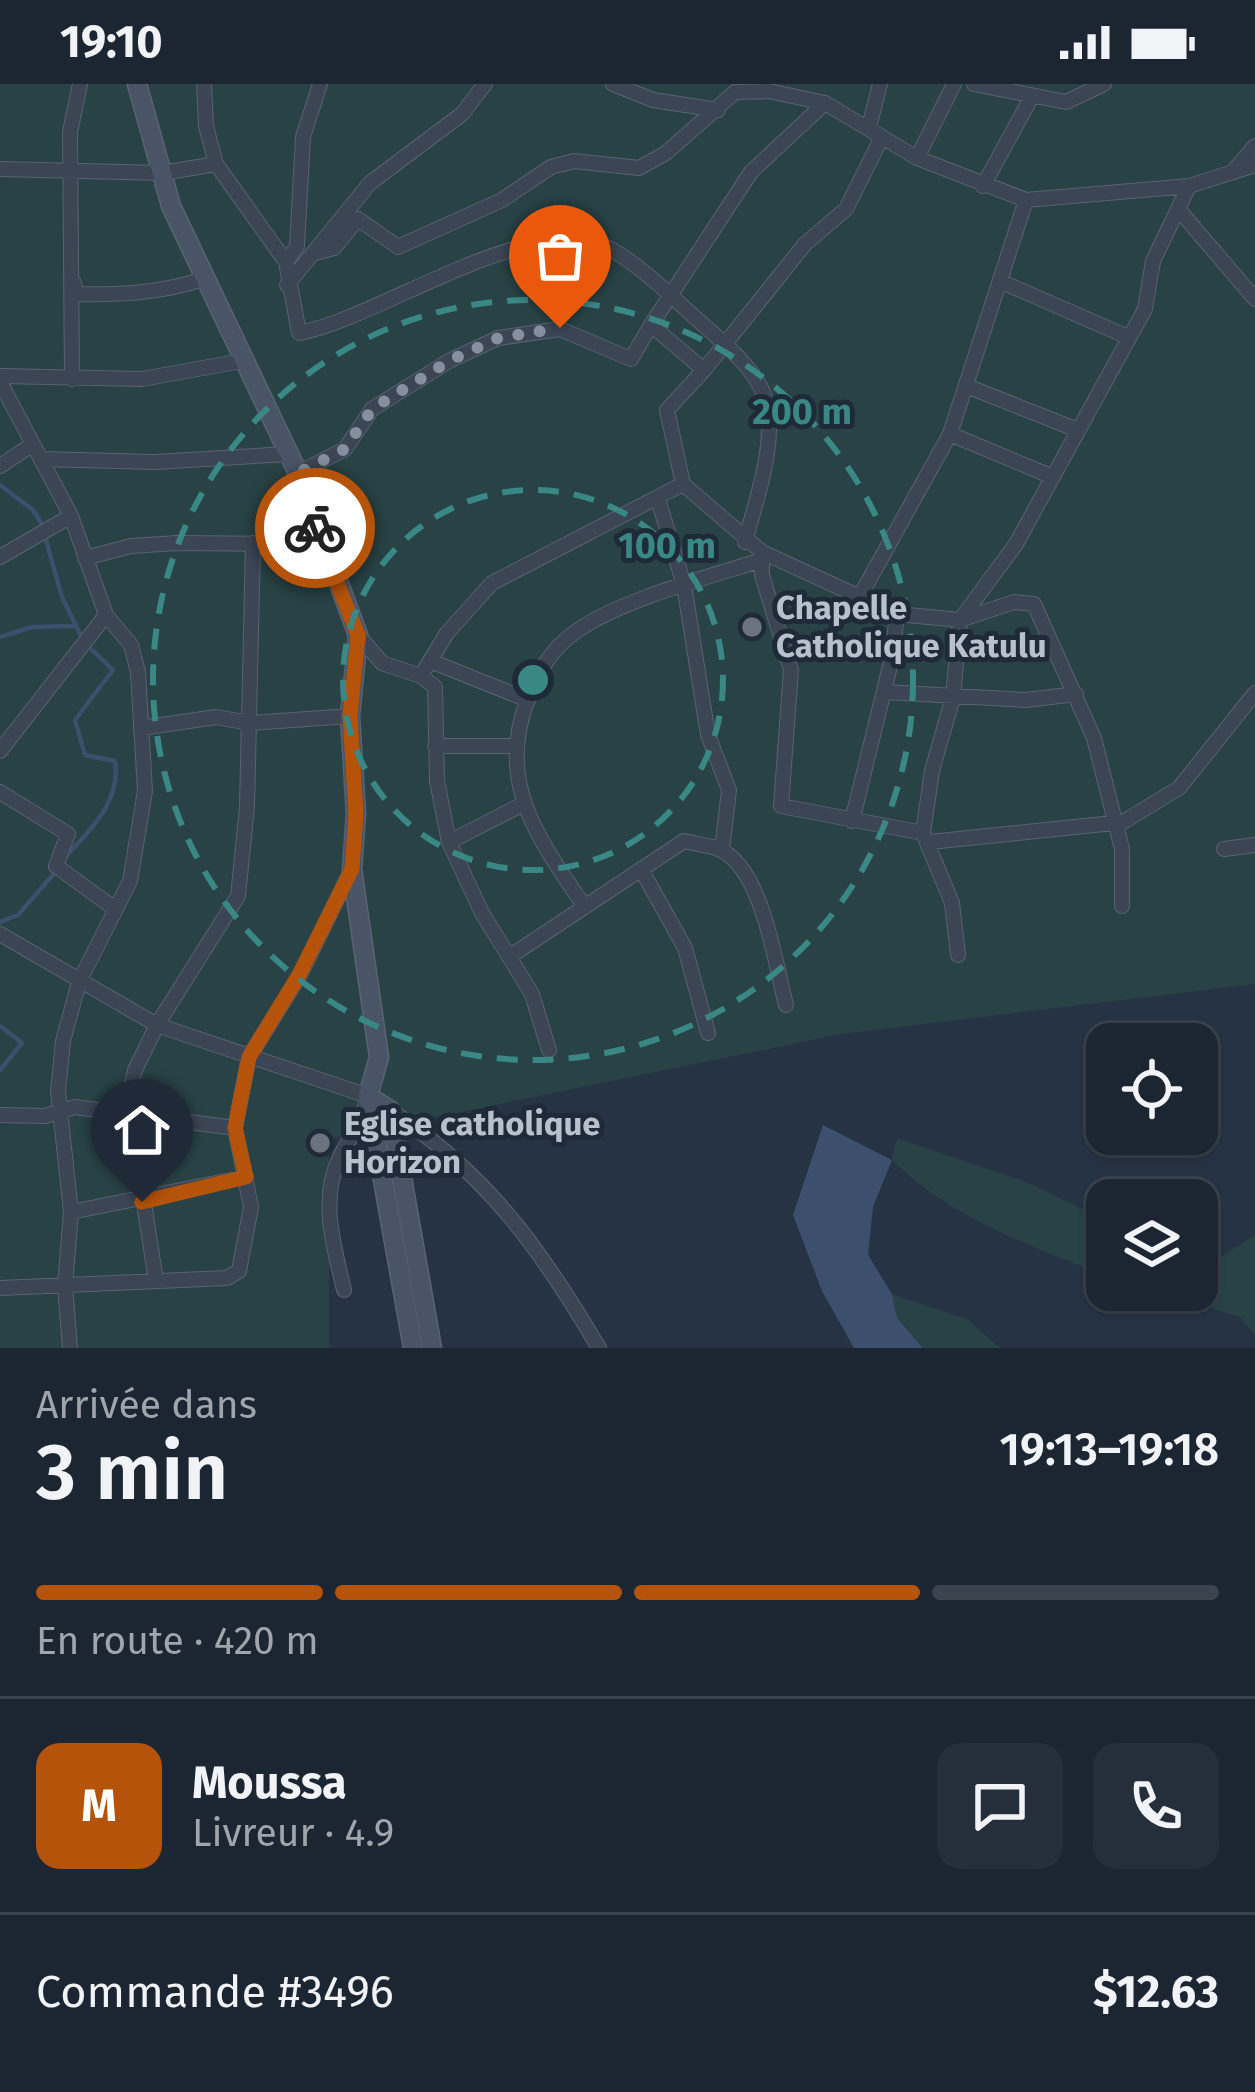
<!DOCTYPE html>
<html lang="fr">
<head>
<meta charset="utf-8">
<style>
  :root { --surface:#1c2633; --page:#252e3b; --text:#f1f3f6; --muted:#a0a5ac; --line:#3a434e; --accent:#b45309 }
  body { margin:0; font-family:"Fira Sans",sans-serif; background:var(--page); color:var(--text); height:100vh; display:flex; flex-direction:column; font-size:45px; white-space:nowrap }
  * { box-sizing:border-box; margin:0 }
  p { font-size:39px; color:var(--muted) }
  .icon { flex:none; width:66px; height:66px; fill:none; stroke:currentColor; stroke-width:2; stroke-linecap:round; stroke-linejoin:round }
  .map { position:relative; height:1264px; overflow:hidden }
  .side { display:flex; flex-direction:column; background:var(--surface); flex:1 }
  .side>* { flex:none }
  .tools { position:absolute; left:1086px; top:939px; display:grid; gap:24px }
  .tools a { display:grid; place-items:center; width:132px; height:132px; border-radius:24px; background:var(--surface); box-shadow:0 3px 9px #0004,0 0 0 3px var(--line); font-size:60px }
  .pin { position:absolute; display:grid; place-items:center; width:102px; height:102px; color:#fff; margin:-123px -51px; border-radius:50% 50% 50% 0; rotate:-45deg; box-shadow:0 0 12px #0007 }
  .pin .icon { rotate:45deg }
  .courier { position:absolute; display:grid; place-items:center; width:120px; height:120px; margin:-60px; border:9px solid #b45309; border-radius:50%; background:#fff; color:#222; box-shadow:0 3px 15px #0007 }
  .overview em { font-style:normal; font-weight:600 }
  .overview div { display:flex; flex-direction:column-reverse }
  .overview { display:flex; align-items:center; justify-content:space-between; height:204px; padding:0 36px }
  h1 { font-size:78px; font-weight:600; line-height:90px }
  .bar { display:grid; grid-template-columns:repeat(4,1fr); gap:18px 12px; align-content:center; height:144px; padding:0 36px }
  .bar i { height:15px; border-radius:9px; background:var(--line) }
  .bar .on { background:var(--accent) }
  .bar p { grid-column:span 4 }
  .line { display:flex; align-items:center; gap:30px; padding:0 36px; border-top:3px solid var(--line) }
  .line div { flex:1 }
  .round { display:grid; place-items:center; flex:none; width:126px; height:126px; border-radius:24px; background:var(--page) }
  .status { display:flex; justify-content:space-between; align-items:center; height:84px; padding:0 60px; background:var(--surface); direction:ltr }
  .status svg { height:33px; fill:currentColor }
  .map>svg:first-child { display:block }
</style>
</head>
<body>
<div class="status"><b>19:10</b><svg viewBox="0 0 49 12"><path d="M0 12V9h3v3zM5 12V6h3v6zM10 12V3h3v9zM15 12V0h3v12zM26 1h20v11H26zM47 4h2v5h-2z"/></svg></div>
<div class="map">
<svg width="1255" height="1264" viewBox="0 0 1255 1264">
  <rect width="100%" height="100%" fill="#263344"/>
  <path fill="#284245" d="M0,0H1255V900L841,950L329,1055V1264H0Z
    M897,1054L1024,1097L1107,1137V1192C1031,1162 951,1134 892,1076Z
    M1255,1151V1251L1240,1233L1151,1206H1197V1166L1221,1173Z
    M892,1210L967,1235L1000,1264H923L897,1234Z"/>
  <path fill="#3c506d" d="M823,1041L892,1076L873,1123L868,1171L892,1210L897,1234L923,1264H854L822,1207L793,1131Z"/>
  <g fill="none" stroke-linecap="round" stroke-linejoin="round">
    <path stroke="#3c506d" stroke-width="4.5" d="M0,401L33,426L43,442
      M45,453L62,513L82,554
      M0,553L32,543L74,542
      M67,771C92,744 121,717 115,677L85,671L75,636L113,586L89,563
      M0,838L18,831L57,786
      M0,942L22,959L0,986"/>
    <g stroke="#596371" stroke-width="16">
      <path id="street" d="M204,0L206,42L216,80L286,178L299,249C382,234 539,119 616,168C648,188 678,219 707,244C727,262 757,287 765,314C778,357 756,416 745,458
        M613,0L653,16L718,26
        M974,0L1066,18L1104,0
        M869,43L880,0
        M917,74L954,0
        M0,85L162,89L216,80
        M1235,85L1255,62
        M983,102L1031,14
        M1179,126L1255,215
        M312,170L334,164L358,135L398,163L502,116L551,83L574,77L639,84L666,69L735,8L769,7L825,19L917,74L1026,116L1189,102L1255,81
        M286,178L297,162L303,53L320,0
        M1002,198L1128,253
        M74,199L77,210C120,211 162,209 203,195
        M287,201L370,99L462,30L485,0
        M651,241L751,88L825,19
        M704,286L805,160L846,125L882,53
        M0,292L142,295L247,276
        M72,295L70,48L80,0
        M0,298L71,432L106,531L0,667
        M969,303L1075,345
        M950,350L1053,393
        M41,375L155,378L288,370
        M0,382L30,362
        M298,389L345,365L372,325L449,277L498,254L560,245L631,275L651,241L704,286L667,326L683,400
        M658,415L684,501L708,651L729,706L722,766
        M762,468V491L791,586L781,722L923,749L952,819L958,871
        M0,473L71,432
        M85,474L131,462L177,459L297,460L317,451
        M859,514L950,350L1026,116
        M358,551L382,579L421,592L447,549L492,499L683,400L762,468L897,530L960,536L1014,518L1034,520L1094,654L1122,765V822
        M433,578L528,616
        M421,592L435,603L437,697L449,758L482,829L532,910L549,966
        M885,608L1026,616L1076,610
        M141,644L216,633L249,639L350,632
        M435,662H515
        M0,708L68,750L56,782L115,825
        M852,737L892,574L897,530
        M923,749L932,687L953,613L960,536L1016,460L1145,225L1153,177L1189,102
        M449,758L525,719
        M930,758L1123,738L1179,704L1255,609
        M1224,765L1255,761
        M642,787L685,864L708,949
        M585,823C540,757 497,702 526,620C538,589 549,566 578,546C621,516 708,493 759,477
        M0,850L157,941L368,1012C364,1035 350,1052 340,1073C319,1115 334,1163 344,1206
        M509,873L684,757C695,760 711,761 721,766C763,787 775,879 786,921
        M390,1026C488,1091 540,1164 599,1264
        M0,1031L45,1032L75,1023L235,1044
        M71,1128L246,1093
        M156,1197L128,1016L135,986L157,941L238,812L247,723L253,459
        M0,1204L227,1194L239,1187L251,1123L235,1044L249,973L300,891L351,787
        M70,1264L65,1202L71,1128L58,1007L63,957L79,898L130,797L145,707L138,588L131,561L106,531"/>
    </g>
    <g stroke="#596371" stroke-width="21">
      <path id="secondary" d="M137,0L171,122L298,389L358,551L350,632L356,730L352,785L379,973L368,1012L413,1264
        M368,1012L390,1026L432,1264"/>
    </g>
    <use href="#street" stroke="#3b4554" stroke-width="14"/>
    <use href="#secondary" stroke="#495467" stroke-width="18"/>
  </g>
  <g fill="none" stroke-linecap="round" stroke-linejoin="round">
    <path stroke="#858f9d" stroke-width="12" stroke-dasharray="0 21.6" d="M315,444L298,389L345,365L372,325L449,277L498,254L560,244"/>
    <path stroke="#b45309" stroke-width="15" d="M142,1118L246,1093L235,1044L249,973L299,891L352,785L356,730L350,632L358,551L315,444"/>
  </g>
  <g fill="none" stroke="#398886" stroke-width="6" stroke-dasharray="21 15">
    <circle cx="533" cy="596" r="190"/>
    <circle cx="533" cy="596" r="380"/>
  </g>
  <g fill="#6b7280" stroke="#1f2a39" stroke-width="4.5">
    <circle cx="752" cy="543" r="12"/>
    <circle cx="320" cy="1059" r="12"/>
  </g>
  <g text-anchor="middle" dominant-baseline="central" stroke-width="10" stroke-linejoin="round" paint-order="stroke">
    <g font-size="33" font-weight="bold" fill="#b8c0cd" stroke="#1f2a39" text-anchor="start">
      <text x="776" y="524">Chapelle<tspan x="776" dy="38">Catholique Katulu</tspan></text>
      <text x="344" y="1040">Eglise catholique<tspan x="344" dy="38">Horizon</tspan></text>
    </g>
  </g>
  <circle cx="533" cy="596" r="18" fill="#398886" stroke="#1f2a39" stroke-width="6"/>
  <g font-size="36" text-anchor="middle" font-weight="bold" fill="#398886" stroke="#1f2a39" stroke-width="10" stroke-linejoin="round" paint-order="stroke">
    <text x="802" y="340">200 m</text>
    <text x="667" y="474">100 m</text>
  </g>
</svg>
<div class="tools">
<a><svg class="icon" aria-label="locate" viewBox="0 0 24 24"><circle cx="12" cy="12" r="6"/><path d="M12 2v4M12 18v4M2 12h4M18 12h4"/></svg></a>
<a><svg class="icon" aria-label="layers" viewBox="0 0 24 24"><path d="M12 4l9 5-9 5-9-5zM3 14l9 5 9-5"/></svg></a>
</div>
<div class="pin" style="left:560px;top:244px;background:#ea580c"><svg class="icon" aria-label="bag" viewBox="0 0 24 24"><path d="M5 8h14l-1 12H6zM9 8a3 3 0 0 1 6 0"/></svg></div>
<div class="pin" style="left:142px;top:1118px;background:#1f2937"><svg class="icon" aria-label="home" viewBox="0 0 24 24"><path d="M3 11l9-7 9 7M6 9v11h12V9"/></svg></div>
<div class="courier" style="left:315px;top:444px"><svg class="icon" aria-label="bike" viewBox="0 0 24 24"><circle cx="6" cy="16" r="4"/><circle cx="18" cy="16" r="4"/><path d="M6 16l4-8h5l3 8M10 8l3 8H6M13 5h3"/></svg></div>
</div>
<section class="side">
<div class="overview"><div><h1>3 min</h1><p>Arrivée dans</p></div><em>19:13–19:18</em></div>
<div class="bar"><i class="on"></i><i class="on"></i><i class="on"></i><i></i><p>En route · 420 m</p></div>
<div class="line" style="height:216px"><b class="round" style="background:var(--accent);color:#fff">M</b><div><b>Moussa</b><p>Livreur · 4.9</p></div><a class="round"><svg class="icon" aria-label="chat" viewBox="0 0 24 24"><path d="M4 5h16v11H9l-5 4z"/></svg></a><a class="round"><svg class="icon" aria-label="phone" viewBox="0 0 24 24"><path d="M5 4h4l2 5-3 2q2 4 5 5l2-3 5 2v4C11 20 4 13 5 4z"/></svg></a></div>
<div class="line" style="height:156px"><div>Commande #3496</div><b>$12.63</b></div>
</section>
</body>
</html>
